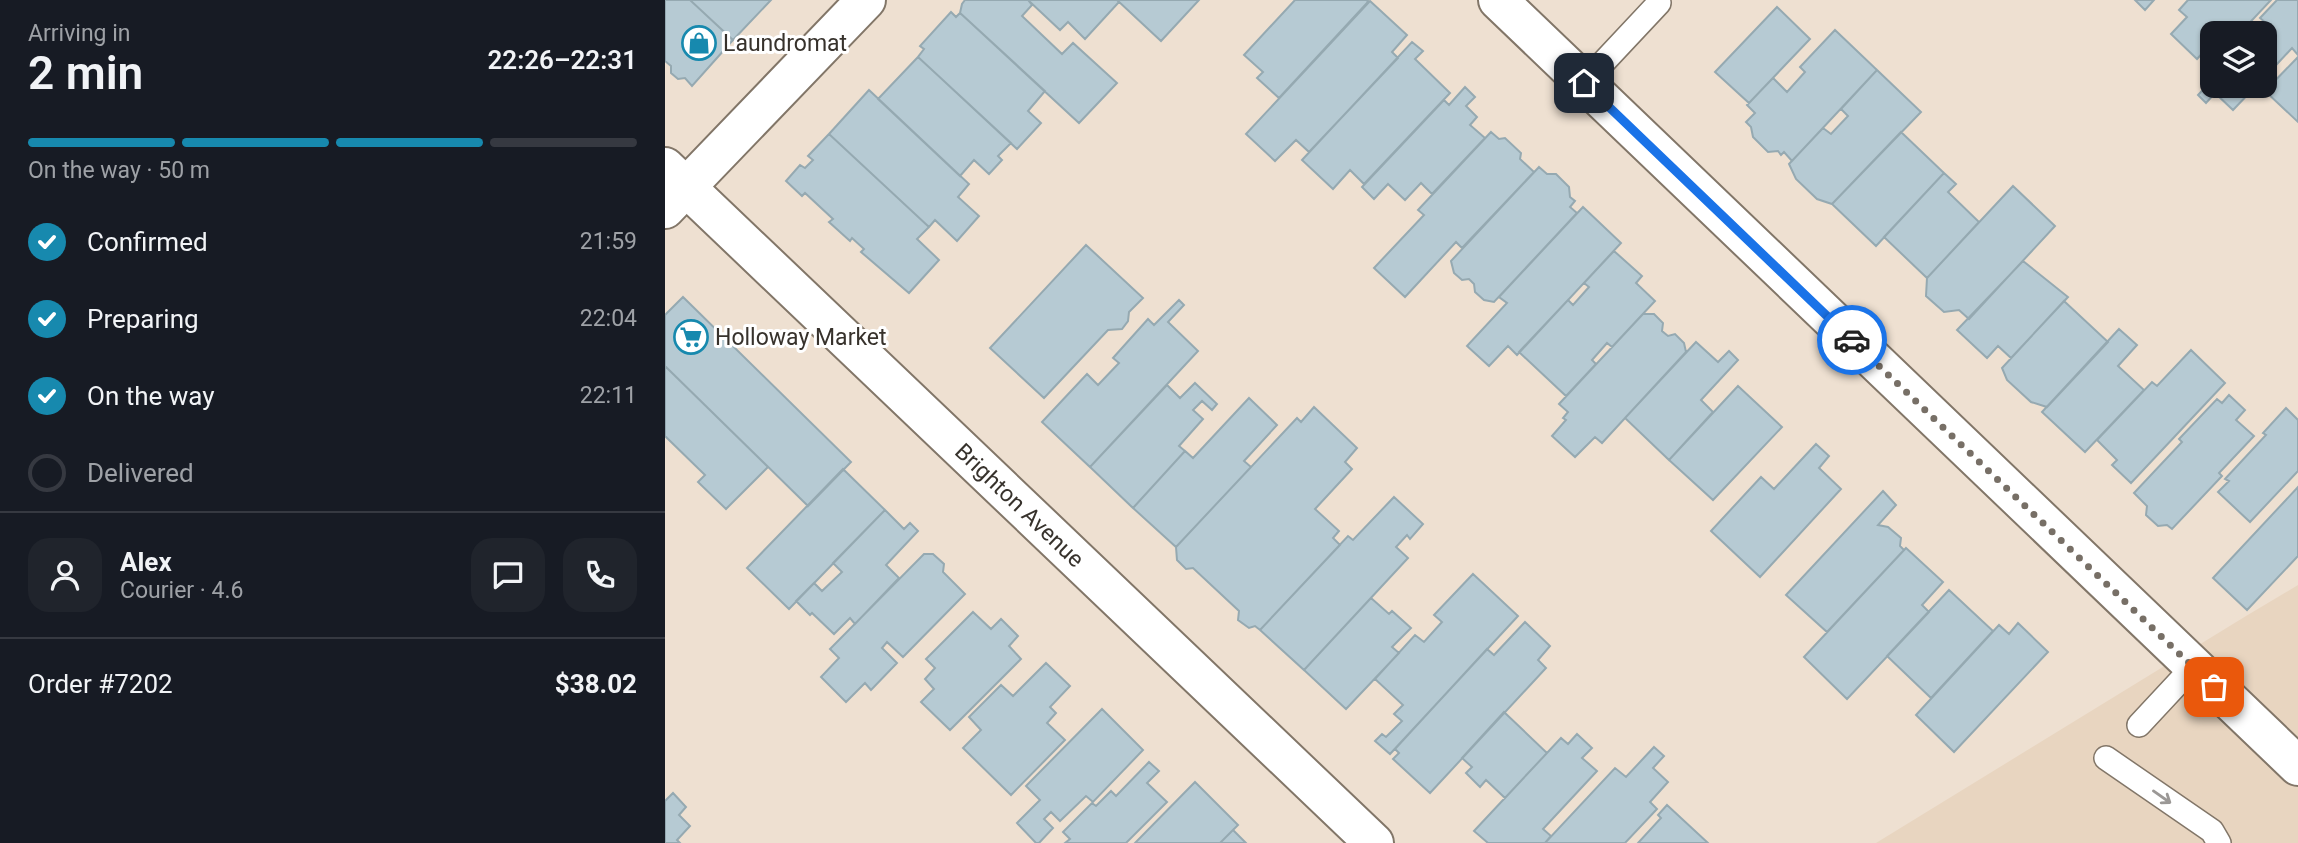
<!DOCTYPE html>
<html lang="en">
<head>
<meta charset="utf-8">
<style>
  :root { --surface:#171b24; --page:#20242c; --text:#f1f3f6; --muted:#9ea1a6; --line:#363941; --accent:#1789ae }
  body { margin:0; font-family:Roboto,sans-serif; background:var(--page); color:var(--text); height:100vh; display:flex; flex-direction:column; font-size:26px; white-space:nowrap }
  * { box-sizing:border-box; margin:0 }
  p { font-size:23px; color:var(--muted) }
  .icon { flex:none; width:38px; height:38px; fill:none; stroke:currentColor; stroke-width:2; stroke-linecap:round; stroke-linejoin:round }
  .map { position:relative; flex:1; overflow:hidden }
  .drawer { display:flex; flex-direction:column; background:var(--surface); width:665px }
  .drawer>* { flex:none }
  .tools { position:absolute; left:1535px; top:21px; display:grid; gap:14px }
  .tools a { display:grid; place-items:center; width:77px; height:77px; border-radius:14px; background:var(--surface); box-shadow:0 2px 5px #0004; font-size:35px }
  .pin { position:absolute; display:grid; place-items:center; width:60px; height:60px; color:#fff; margin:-30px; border-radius:14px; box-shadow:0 4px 10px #0006 }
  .courier { position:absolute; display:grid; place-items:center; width:70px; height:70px; margin:-35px; border:5px solid #1a73e8; border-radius:50%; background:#fff; color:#222; box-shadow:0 2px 9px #0007 }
  .summary em { font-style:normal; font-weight:600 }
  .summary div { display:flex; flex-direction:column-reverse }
  .summary { display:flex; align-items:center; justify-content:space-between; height:119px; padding:0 28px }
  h1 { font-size:46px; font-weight:600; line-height:52px }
  .bar { display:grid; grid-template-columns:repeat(4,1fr); gap:10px 7px; align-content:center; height:84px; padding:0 28px }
  .bar i { height:9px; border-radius:5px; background:var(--line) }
  .bar .on { background:var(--accent) }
  .bar p { grid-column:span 4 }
  .line { display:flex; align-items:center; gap:18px; padding:0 28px; border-top:2px solid var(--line) }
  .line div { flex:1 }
  .round { display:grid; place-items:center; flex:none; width:74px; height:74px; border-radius:21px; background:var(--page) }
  ol { padding:0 28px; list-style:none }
  li { display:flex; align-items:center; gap:21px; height:77px }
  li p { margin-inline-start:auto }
  li .icon { padding:7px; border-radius:50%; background:var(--accent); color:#fff; stroke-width:4 }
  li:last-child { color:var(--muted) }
  li i { width:38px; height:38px; border:4px solid var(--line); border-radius:50% }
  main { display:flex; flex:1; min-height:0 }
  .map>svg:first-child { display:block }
</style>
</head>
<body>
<main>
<section class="drawer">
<div class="summary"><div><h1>2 min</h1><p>Arriving in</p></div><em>22:26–22:31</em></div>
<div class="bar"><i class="on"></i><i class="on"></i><i class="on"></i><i></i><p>On the way · 50 m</p></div>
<ol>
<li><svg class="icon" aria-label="check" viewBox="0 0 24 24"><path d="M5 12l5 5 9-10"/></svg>Confirmed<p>21:59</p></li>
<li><svg class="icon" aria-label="check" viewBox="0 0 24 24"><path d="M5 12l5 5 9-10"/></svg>Preparing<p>22:04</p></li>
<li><svg class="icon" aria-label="check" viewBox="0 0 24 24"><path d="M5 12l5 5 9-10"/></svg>On the way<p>22:11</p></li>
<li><i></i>Delivered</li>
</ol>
<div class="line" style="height:126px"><a class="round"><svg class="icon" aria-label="person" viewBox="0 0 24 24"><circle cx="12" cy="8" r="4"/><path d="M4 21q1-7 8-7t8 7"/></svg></a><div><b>Alex</b><p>Courier · 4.6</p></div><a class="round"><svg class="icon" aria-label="chat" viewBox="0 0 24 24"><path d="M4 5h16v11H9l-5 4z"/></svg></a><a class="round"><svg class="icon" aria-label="phone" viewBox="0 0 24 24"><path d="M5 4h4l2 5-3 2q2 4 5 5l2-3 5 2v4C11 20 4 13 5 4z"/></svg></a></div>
<div class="line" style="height:91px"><div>Order #7202</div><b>$38.02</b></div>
</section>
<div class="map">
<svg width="1633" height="843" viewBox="0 0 1633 843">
  <rect width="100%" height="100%" fill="#eee0d1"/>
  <path fill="#e8d5c0" d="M1633,585V843H1211L1581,616Z"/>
  <path fill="#b6cad3" stroke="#95a9b1" stroke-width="2" d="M0,0H25L68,40L27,86L20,78L13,79L6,73V66L0,61Z
    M25,0H106L68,40Z
    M300,0H363L367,5L357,16L397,54L408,43L452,83L414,123L295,13L297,4Z
    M363,0H452L454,2L420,39L403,22L395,30Z
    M452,0H534L496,41Z
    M630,0H703L702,3L614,98L592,78L598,72L579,55Z
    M1470,0H1489L1480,10Z
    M1523,0H1606L1575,33H1547V43L1532,59L1506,34L1522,17L1514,10Z
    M1612,0H1633V55L1627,48L1600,77V33H1591L1601,23L1595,18Z
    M705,1L742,35L727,52L733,58L644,152L631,140L610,161L581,134Z
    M1112,7L1145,39L1084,103L1050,72Z
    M286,12L291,17L295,13L380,91L363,111L376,123L352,149L253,57L259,49L255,46Z
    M1170,30L1212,70L1127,161L1119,152L1116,155L1113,151L1103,152L1088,137L1086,127L1081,122L1090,113L1082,105L1108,78L1122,92L1140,72L1135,67Z
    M747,42L758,51L750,59L785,93L699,184L685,170L668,189L637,160Z
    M253,57L346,143L333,156L337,160L324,174L309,160L295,176L213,99Z
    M1633,57V122L1600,91Z
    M1212,70L1256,112L1167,204L1152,199L1131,179L1124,164L1158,128L1166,134L1183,116L1176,109Z
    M1547,80V86H1591L1568,110L1550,93L1541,103L1533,95Z
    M800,87L810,97L801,106L812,117L805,125L820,138L767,194L756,183L740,200L723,184L709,199L697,187L779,100L784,105Z
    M204,90L304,184L293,197L314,216L292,241L270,220L264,227L164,134Z
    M826,132L834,139L840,138L856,153L855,159L869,172L797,248L791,242L740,297L709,268L759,215L753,210Z
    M1236,132L1279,173L1211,246L1167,204Z
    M164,134L264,227L252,239L274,260L244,293L196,252L199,249L187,238L185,241L164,222L168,219L140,193L137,196L121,181L135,165L140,168L148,160L143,156Z
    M874,167L882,174H891L904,187L905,197L910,201L905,207L912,213L829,302L819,300L810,292L809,284L804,279L797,280L789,273L786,261Z
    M1279,173L1291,184L1283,192L1314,222L1262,278L1219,237Z
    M1348,186L1390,226L1304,319L1294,310L1279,312L1261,296L1262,278Z
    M918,207L956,243L852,355L843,346L824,366L802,346L842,303L834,297Z
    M421,245L478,298L464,312L463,321L457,329L443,330L379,398L325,348Z
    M949,251L977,276L971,283L990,301L947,347L942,343L927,360L931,364L901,396L854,352L903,300L908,305L924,287L919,283Z
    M1358,261L1403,297L1346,358L1333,346L1322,358L1292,330Z
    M18,297L186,462L143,506L0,366V315Z
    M514,300L519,305L503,322L533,351L425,467L377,422L422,374L433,385L454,363L448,358L483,319L489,325Z
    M1399,301L1443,342L1382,407L1366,402L1342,380L1337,368Z
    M978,314H989L998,323L997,331L1003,336L1010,334L1019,343L1021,352L937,443L930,437L910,457L887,436L901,420L898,418L903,412L894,404Z
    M1454,329L1472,345L1453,366L1479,390L1420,452L1377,412Z
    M1031,342L1053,362L1064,351L1073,360L1036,400L1048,412L1004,460L960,418Z
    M1526,350L1560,383L1466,483L1447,465L1452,460L1432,440L1487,382L1492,386Z
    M0,366L103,467L61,509L33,482L40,475L0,436Z
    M530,383L552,404L547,410L537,401L528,410L538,419L514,446L520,451L468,508L425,467L502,385L515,398Z
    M1073,386L1117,427L1048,500L1004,460Z
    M1564,395L1580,410L1571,420L1589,436L1554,473L1557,476L1507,529L1502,525L1493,526L1481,515L1482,506L1469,493L1517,442L1514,439L1552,399L1557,403Z
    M584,398L612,425L579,461L586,467L511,547L468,508L520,451L528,458Z
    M649,407L692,448L680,462L687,469L650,509L674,531L668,538L675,545L595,630L590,626L584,628L573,620L574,611L528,568L521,569L512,560L511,547L632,418L636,422Z
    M1621,408L1633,420V471L1585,522L1553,492L1564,481L1560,479L1601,435L1598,433Z
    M1151,444L1164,456L1154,468L1176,489L1095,577L1046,531L1096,477L1109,489Z
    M178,469L220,510L124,609L82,568Z
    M1633,487V556L1582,610L1548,578Z
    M1218,491L1231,505L1213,525L1223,527L1236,538L1235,546L1239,550L1162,632L1121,595Z
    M729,497L758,524L745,539L742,535L731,547L743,558L639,670L595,630L683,536L688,540Z
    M220,510L239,529L245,523L253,531L221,565L234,578L190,624L185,618L169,634L147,613L145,615L131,601L149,583L157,591L177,572L168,563Z
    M1241,548L1278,582L1257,605L1264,612L1182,699L1139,657Z
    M259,554H268L279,564L278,572L300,594L238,657L222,642L217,648L232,663L206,690L200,683L181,702L156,677L174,658L165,649Z
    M808,574L853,616L725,754L710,741L717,734L721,737L737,721L729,714L738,705L710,679L750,635L759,642L777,622L769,615Z
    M1284,590L1328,631L1266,698L1222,656Z
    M706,598L724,614L727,611L746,628L727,647L734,653L681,709L639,670Z
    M308,612L326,629L336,619L353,636L344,646L356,659L285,730L256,702L269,689L260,679L270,668L261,659Z
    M860,622L885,646L873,660L881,668L765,793L728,759L734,753L730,749L822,649L829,655Z
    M1353,623L1383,652L1289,752L1251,715L1334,625L1344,634Z
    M381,663L405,686L385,707L391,713L382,723L400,740L346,795L298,748L316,730L304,717L336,685L348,696Z
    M437,709L478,750L428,802L421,796L395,821L386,812L379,819L388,828L374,843H371L352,823L375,800L361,786Z
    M839,712L882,753L840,798L821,780L815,787L801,773L807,767L797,758Z
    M912,734L927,748L917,758L932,771L878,829L886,836L880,843H823L809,831L896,738L903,744Z
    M989,747L999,756L988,768L1003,782L985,802L992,809L960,843H880L950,768L961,777Z
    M484,762L494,771L482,783L502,802L461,843H400L405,839L398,832L427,803L431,806L446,791L451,796Z
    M530,782L573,825L555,843H470Z
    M8,793L21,807L14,815L25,826L12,840L15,843H0V801Z
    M1002,805L1043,843H973L996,818L993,815Z
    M568,830L581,843H555Z"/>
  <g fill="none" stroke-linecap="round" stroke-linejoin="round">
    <g stroke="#827668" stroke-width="26">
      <path id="lane" d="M919,83L994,3
        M1474,725L1528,667
        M1441,758L1547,831L1554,843"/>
    </g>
    <g stroke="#827668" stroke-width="42">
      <g id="street">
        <path id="s1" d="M0,167L709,843"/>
        <path d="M0,209L201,0"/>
      </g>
    </g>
    <g stroke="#827668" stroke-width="42">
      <path id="secondary" d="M833,0L1633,766"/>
    </g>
    <use href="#lane" stroke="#fff" stroke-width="23"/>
    <use href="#street" stroke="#fff" stroke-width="38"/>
    <use href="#secondary" stroke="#fff" stroke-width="38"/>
  </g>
  <defs><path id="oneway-shaft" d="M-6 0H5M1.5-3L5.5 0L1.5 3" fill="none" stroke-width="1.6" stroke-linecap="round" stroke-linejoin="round" transform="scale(1.75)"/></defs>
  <use stroke="#9b9896" href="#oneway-shaft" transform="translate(1497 797) rotate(35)"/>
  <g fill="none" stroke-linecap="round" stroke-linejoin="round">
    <path stroke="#776f66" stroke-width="7" stroke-dasharray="0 12.6" d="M1187,340L1549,687"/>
    <path stroke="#1a73e8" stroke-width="9" d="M919,83L1187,340"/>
  </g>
  <defs>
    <g id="shop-ring" transform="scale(1.75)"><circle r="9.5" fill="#fff" stroke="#1789ae" stroke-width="1.5"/><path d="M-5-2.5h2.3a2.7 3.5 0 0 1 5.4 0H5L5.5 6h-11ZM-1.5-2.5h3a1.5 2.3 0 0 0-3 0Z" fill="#1789ae"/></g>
    <g id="supermarket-ring" transform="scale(1.75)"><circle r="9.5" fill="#fff" stroke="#1789ae" stroke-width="1.5"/><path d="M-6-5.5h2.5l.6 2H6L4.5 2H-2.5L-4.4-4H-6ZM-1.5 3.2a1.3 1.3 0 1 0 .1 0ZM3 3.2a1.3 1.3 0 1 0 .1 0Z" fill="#1789ae"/></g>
  </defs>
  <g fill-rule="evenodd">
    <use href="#shop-ring" x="34" y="43"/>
    <use href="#supermarket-ring" x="26" y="337"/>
  </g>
  <g text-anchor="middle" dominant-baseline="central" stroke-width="6" stroke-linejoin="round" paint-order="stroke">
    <g font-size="23" fill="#37322c" stroke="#fff" text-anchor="start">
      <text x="58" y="43">Laundromat</text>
      <text x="50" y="337">Holloway Market</text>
    </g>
    <g font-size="23" fill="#37322c" stroke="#fff">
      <text stroke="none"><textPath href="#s1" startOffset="490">Brighton Avenue</textPath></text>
    </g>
  </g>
</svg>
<div class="tools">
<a><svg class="icon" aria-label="layers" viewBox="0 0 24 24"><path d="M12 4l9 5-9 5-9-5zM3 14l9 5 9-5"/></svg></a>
</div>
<div class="pin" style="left:1549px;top:687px;background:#ea580c"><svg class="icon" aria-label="bag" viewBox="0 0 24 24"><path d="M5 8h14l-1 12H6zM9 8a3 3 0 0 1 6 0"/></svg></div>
<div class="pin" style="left:919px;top:83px;background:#1f2937"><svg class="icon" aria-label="home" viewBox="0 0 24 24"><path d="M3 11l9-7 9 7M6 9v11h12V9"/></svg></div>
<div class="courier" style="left:1187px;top:340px"><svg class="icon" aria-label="car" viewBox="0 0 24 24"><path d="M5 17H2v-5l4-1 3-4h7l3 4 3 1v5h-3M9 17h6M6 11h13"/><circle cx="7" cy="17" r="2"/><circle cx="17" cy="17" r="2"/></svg></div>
</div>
</main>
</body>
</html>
